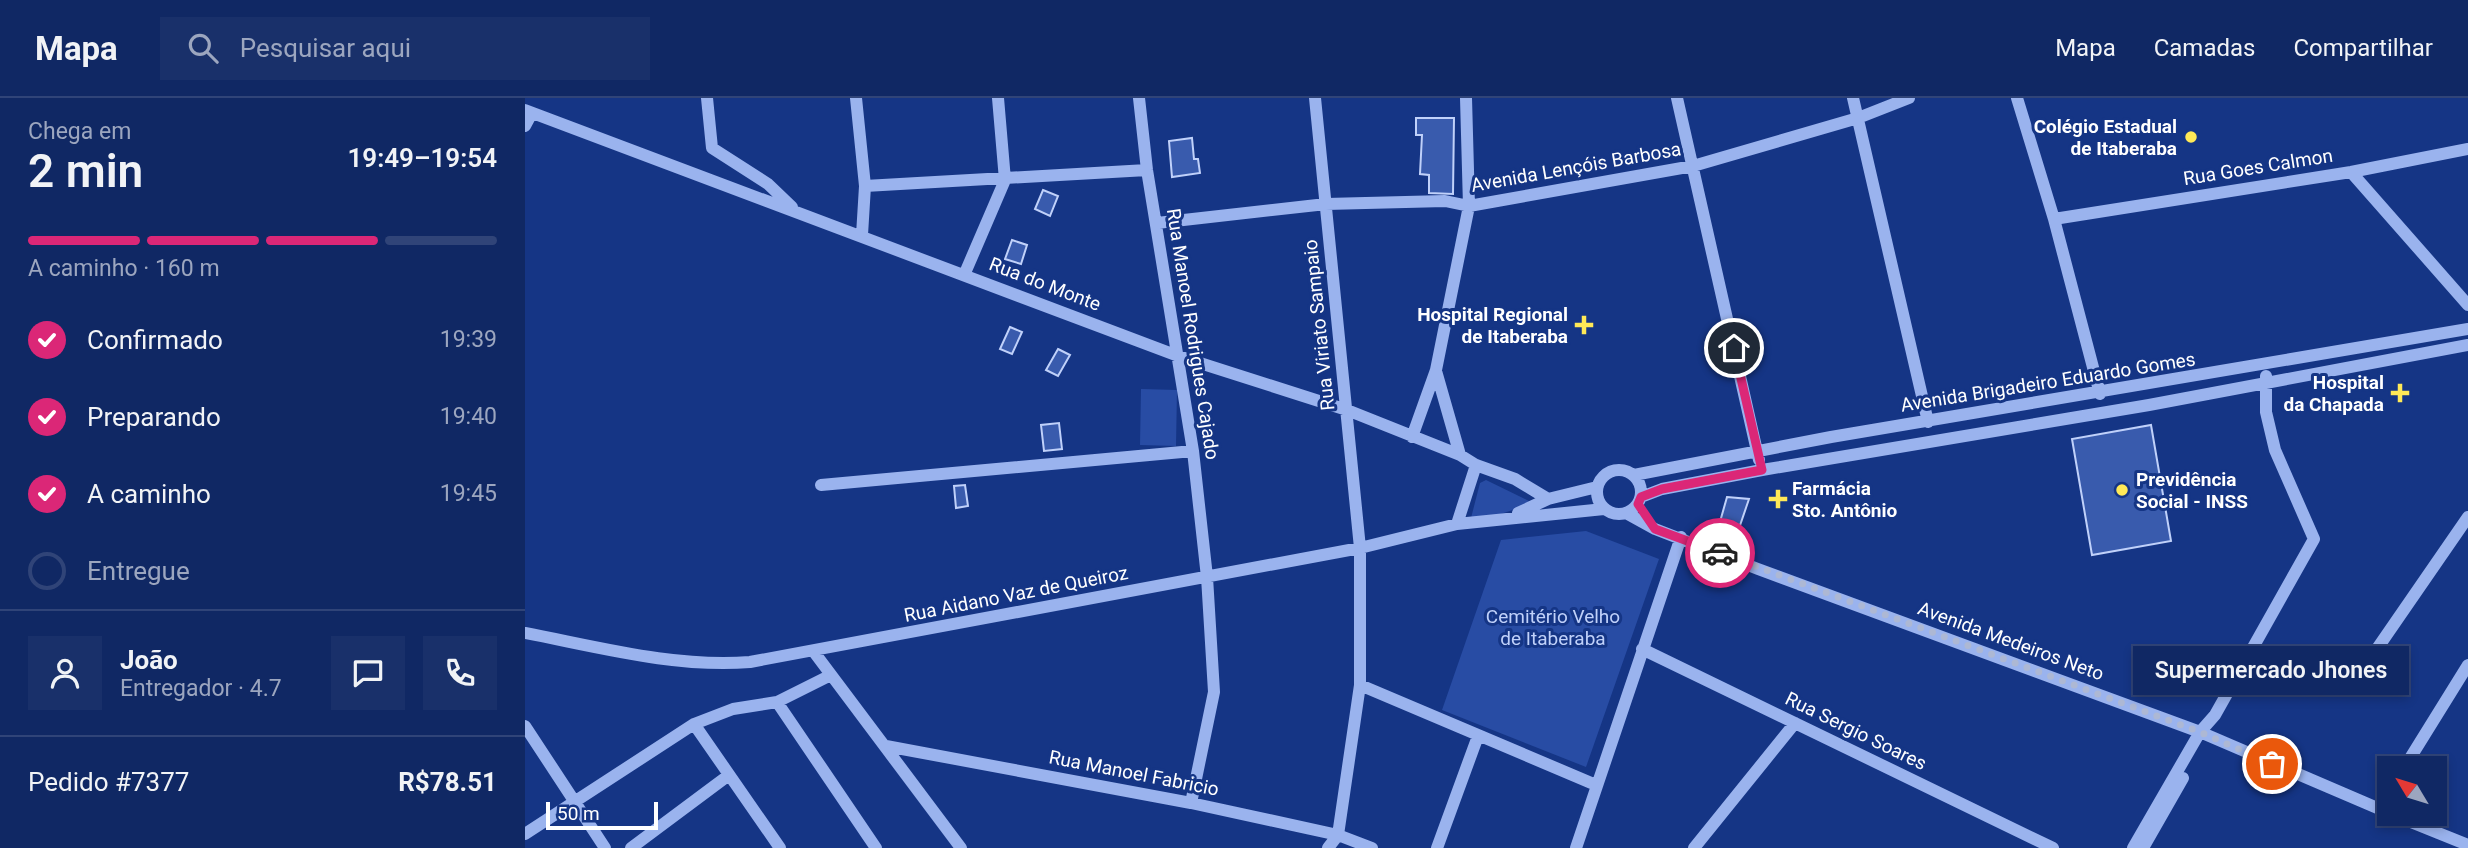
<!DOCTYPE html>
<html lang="pt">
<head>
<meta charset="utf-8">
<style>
  :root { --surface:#102864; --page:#19306a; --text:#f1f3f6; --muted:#9ca6bf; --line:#304478; --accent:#db2777 }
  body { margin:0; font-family:Roboto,sans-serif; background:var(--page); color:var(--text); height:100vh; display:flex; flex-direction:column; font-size:26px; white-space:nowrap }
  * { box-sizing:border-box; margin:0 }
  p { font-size:23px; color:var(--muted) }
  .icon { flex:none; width:38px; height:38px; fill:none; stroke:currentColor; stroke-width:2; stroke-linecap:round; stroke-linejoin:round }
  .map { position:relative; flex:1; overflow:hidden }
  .drawer { display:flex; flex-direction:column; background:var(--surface); width:525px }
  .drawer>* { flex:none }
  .needle { width:46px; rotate:308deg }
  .tools { position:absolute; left:1852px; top:658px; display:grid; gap:14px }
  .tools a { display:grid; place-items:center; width:70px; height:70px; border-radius:0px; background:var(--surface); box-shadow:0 4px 10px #0003,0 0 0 2px var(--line); font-size:35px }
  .scale { position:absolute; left:21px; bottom:18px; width:112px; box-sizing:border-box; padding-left:7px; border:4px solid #fff; border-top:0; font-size:19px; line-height:24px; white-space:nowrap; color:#fff; -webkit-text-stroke:5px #153585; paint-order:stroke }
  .pin { position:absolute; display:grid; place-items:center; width:60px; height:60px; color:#fff; margin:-30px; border:4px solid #fff; border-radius:50%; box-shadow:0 2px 7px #0007 }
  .courier { position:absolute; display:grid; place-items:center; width:70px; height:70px; margin:-35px; border:5px solid #db2777; border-radius:50%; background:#fff; color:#222; box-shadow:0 2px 9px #0007 }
  .bubble { position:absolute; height:49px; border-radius:0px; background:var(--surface); box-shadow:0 4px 10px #0003,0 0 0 2px var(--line); font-size:23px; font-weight:600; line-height:49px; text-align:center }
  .headline em { font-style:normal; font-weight:600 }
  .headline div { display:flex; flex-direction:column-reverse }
  .headline { display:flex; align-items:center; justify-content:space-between; height:119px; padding:0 28px }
  h1 { font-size:46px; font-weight:600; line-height:52px }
  .bar { display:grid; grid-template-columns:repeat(4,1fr); gap:10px 7px; align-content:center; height:84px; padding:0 28px }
  .bar i { height:9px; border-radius:5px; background:var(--line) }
  .bar .selected { background:var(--accent) }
  .bar p { grid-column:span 4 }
  .line { display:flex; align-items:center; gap:18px; padding:0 28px; border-top:2px solid var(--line) }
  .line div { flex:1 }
  .round { display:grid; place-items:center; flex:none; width:74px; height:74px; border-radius:0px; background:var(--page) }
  ol { padding:0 28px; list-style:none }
  li { display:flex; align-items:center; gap:21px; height:77px }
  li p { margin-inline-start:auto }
  li .icon { padding:7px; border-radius:50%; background:var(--accent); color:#fff; stroke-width:4 }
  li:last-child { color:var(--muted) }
  li i { width:38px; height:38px; border:4px solid var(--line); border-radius:50% }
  header { display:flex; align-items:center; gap:42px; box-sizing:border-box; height:98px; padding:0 35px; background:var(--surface); border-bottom:2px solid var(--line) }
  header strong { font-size:33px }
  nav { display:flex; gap:38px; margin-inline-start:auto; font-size:24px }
  .search { width:490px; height:63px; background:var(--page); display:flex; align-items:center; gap:18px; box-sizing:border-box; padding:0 24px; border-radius:0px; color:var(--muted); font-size:26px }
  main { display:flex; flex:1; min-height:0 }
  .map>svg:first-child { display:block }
</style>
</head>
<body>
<header>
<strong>Mapa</strong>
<div class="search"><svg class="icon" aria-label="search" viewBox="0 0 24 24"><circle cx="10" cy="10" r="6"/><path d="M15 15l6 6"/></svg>Pesquisar aqui</div>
<nav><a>Mapa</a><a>Camadas</a><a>Compartilhar</a></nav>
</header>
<main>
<section class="drawer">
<div class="headline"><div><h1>2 min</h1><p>Chega em</p></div><em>19:49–19:54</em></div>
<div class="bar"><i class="selected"></i><i class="selected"></i><i class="selected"></i><i></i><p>A caminho · 160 m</p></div>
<ol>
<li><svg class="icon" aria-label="check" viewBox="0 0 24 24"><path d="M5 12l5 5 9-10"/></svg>Confirmado<p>19:39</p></li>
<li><svg class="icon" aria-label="check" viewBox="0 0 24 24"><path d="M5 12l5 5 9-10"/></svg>Preparando<p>19:40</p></li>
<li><svg class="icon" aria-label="check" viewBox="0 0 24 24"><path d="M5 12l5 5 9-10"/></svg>A caminho<p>19:45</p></li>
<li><i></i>Entregue</li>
</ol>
<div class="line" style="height:126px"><a class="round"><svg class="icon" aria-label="person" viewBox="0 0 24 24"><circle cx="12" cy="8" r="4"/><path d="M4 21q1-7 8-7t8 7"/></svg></a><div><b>João</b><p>Entregador · 4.7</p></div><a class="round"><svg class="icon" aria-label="chat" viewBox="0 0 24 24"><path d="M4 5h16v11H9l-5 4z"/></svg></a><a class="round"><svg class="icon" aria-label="phone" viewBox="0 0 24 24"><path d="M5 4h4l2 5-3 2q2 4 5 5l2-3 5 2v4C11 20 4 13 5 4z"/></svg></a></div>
<div class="line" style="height:91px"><div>Pedido #7377</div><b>R$78.51</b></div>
</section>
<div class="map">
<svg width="1943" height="750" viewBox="0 0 1943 750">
  <rect width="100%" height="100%" fill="#153585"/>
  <path fill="#284ca4" d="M616,291L652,292L651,348L615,347Z
    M961,382L1004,403L1003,407L951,424L946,420L955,385Z
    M1061,433L1134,461L1061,669L917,612L976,442Z"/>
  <path fill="#395bad" stroke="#c0d1fa" stroke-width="2" d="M891,20H929L928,96L904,95V77L895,76L897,37H891Z
    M667,40L669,61H673L675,75L647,79L644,43Z
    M518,92L533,98L525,118L510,111Z
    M487,142L502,147L496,166L480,161Z
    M485,229L497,234L487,256L475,251Z
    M533,251L545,257L533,278L521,272Z
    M534,325L537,351L519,353L516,327Z
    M1626,327L1646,443L1567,457L1547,341Z
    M440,387L443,408L431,410L429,388Z
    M1202,399L1224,401L1209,445L1191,438Z"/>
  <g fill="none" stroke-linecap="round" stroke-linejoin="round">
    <path stroke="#9ab3ee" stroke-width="12" d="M182,0L187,50L243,86L267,109
      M331,0L340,88L337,137
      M614,0L622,72L668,353L682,479L689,594L666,705
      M790,0L835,450V587L813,737L803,750
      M1152,0L1234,362
      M1328,0L1403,324
      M1492,0L1529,121L1575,296
      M0,12L653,258L822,312L935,357L951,367L990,381L1023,401
      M0,28L7,15
      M1826,74L1943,207
      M340,88L622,72
      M1529,121L1826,74L1943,51
      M632,125L801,106L920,103L944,108L1168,68L1333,20L1384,0
      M440,175L480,82L473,0
      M911,273L935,357
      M887,339L911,272L944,108L941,0
      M1072 394a22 22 0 1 1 44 0a22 22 0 1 1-44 0Z
      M1109,377L1306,339L1943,231
      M296,387L668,353
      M1116,399L1137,391L1237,372L1624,307L1943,247
      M993,415L1023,401L1072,389
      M1101,415L1130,431L1233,471L1675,634L1864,715
      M932,426L951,367
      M0,535C73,549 150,570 225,564L835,450L932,426L1079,411
      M1117,551L1528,750
      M289,554L436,750
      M1836,574L1943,419
      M835,587L1071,687
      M252,604L351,750
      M169,626L255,750
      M0,628L80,750
      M361,648L666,705L813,737L847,750
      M1879,670L1943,567
      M1854,711L1864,695
      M1866,716L1943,747
      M0,736L169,626L208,611L252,604L304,578
      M106,750L204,677
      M912,750L953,638
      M1051,750L1156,439
      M1169,750L1270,625
      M1608,750L1675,634L1690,617L1789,441L1750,352L1741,314V278
      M1618,750L1658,680"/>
  </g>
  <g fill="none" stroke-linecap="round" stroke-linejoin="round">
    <path stroke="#adb8d4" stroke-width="7" stroke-dasharray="0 12.6" d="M1195,455L1675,634L1747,666"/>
    <path stroke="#db2777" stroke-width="9" d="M1195,455L1130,431L1113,406L1116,399L1137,391L1237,372L1209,250"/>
  </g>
  <g fill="#ffe957" stroke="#153585" stroke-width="2.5">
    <circle cx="1666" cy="39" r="7"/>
    <path d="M1055.5 216.5h7v7h7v7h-7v7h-7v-7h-7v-7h7z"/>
    <path d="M1871.5 284.5h7v7h7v7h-7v7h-7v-7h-7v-7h7z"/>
    <circle cx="1597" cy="392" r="7"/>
    <path d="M1249.5 390.5h7v7h7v7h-7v7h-7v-7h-7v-7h7z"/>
  </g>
  <g text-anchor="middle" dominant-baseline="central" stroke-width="6" stroke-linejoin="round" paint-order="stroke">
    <g font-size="19" font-weight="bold" fill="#fff" stroke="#153585" text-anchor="end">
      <text x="1652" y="28">Colégio Estadual<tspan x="1652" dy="22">de Itaberaba</tspan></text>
      <text x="1043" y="216">Hospital Regional<tspan x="1043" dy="22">de Itaberaba</tspan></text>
      <text x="1859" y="284">Hospital<tspan x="1859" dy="22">da Chapada</tspan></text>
      <text x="1611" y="381" text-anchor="start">Previdência<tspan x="1611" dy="22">Social - INSS</tspan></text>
      <text x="1267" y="390" text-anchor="start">Farmácia<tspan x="1267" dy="22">Sto. Antônio</tspan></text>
    </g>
    <g font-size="19" fill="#fff" stroke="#153585">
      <text transform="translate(1051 69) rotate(-10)">Avenida Lençóis Barbosa</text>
      <text transform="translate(1733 69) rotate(-9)">Rua Goes Calmon</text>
      <text transform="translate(520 186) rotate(21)">Rua do Monte</text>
      <text transform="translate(794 227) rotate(-96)">Rua Viriato Sampaio</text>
      <text transform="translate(668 236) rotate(81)">Rua Manoel Rodrigues Cajado</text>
      <text transform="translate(1523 284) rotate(-9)">Avenida Brigadeiro Eduardo Gomes</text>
      <text transform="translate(491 496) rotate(-11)">Rua Aidano Vaz de Queiroz</text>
      <text transform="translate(1486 543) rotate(20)">Avenida Medeiros Neto</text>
      <text transform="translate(1331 633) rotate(26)">Rua Sergio Soares</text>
      <text transform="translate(609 675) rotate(11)">Rua Manoel Fabricio</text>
    </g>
    <g font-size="19" fill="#c0d1fa" stroke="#153585">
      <text x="1028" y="518">Cemitério Velho<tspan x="1028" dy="22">de Itaberaba</tspan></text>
    </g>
  </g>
</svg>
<div class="tools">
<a><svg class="needle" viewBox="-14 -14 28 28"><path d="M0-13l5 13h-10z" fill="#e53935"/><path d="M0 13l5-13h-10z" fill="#9ca6bf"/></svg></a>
</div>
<div class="scale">50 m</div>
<div class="pin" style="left:1747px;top:666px;background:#ea580c"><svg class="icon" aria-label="bag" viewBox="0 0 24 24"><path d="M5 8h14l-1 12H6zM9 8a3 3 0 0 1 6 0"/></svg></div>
<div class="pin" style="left:1209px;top:250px;background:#1f2937"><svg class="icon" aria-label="home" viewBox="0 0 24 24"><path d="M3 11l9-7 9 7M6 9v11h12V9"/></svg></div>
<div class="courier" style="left:1195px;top:455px"><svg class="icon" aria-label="car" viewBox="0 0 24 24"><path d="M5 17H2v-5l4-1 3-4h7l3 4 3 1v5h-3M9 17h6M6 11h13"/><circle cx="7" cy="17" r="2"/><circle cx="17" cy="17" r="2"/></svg></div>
<div class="bubble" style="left:1608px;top:548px;width:276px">Supermercado Jhones</div>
</div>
</main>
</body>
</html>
